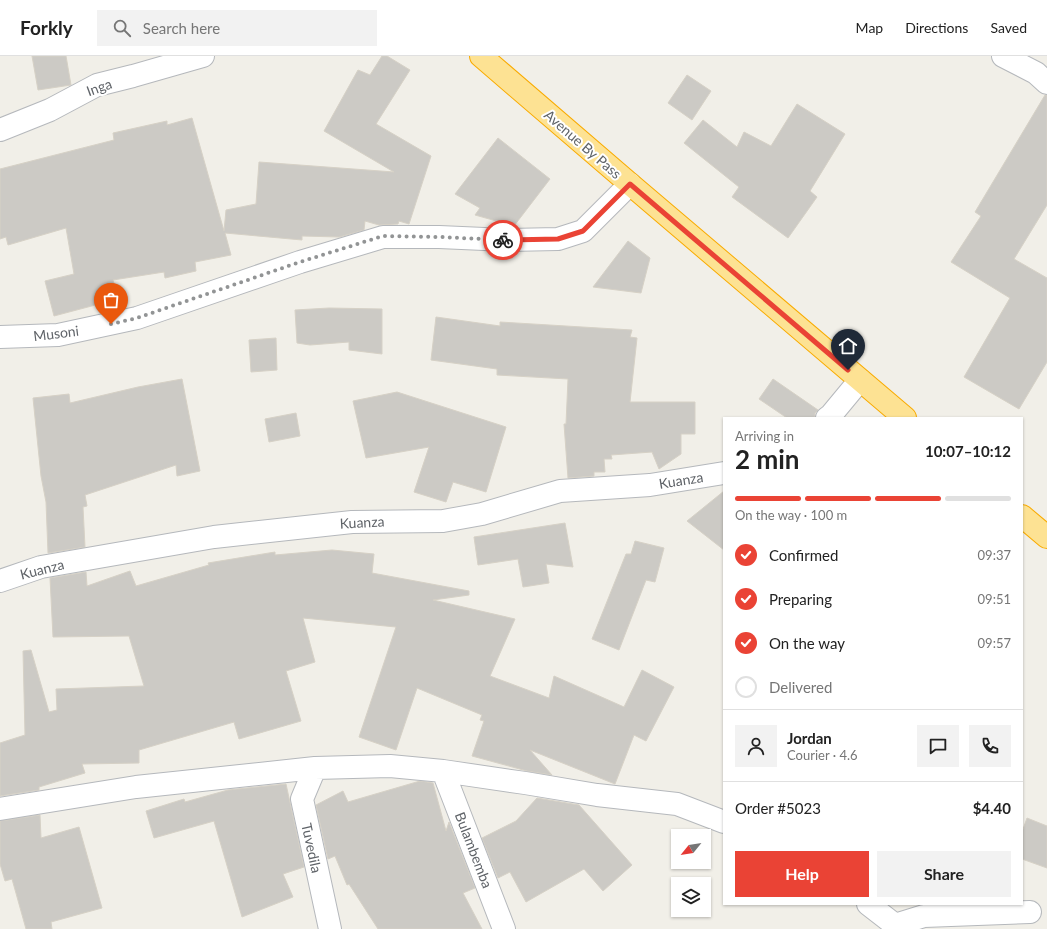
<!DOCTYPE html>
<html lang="en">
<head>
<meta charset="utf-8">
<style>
  :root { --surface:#fff; --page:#f2f2f2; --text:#222; --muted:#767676; --line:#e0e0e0; --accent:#ea4335 }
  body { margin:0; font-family:Lato,sans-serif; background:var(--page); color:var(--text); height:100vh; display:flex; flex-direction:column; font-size:15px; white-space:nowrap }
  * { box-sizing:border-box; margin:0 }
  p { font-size:13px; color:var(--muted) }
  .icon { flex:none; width:22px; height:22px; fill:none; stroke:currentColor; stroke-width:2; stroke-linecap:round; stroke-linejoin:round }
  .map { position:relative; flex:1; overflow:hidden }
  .sheet { position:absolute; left:723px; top:361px; width:300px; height:488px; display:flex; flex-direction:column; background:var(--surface); border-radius:0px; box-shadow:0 1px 3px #0004 }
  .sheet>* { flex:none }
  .needle { width:26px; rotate:240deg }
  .buttons { position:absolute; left:671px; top:773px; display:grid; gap:8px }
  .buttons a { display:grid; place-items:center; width:40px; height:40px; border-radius:0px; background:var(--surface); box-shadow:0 1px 3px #0004; font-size:20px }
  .pin { position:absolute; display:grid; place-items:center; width:34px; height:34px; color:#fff; margin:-41px -17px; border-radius:50% 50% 50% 0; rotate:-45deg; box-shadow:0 0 4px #0007 }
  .pin .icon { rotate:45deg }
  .courier { position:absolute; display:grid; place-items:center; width:40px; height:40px; margin:-20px; border:3px solid #ea4335; border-radius:50%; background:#fff; color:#222; box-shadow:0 1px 5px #0007 }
  .overview em { font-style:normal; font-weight:700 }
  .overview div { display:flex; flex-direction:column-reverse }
  .overview { display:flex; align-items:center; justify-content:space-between; height:68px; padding:0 12px }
  h1 { font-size:26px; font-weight:700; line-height:30px }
  .bar { display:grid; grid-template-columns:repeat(4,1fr); gap:6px 4px; align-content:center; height:48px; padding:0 12px }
  .bar i { height:5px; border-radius:3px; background:var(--line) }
  .bar .current { background:var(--accent) }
  .bar p { grid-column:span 4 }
  .line { display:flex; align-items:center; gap:10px; padding:0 12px; border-top:1px solid var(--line) }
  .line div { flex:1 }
  .round { display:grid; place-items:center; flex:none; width:42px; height:42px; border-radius:0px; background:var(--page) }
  ol { padding:0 12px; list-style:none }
  li { display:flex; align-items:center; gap:12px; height:44px }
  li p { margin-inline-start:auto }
  li .icon { padding:4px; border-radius:50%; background:var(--accent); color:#fff; stroke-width:4 }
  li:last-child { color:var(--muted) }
  li i { width:22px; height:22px; border:2px solid var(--line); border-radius:50% }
  .primary-button { display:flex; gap:8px; margin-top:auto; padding:8px 12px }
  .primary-button a { flex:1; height:46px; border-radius:0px; background:var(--accent); color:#fff; font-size:16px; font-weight:700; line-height:46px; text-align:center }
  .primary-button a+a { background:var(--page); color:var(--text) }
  header { display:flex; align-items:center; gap:24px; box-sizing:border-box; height:56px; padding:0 20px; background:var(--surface); border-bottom:1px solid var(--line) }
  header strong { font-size:19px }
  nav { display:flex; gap:22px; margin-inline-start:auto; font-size:14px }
  .search { width:280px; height:36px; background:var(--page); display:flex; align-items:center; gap:10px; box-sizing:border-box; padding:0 14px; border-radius:0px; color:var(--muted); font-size:15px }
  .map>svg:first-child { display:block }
</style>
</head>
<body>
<header>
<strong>Forkly</strong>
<div class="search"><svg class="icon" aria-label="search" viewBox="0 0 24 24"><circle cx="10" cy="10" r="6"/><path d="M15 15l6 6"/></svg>Search here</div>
<nav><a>Map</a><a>Directions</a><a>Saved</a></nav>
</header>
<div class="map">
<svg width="1047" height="873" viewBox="0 0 1047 873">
  <rect width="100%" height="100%" fill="#f1efe8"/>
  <path fill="#cccac5" stroke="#d6d1c6" d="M32,0H66L71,29L38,34Z
    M382,0H387L410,14L376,68L431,100L409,168L399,165L398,168L379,169L365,165L364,174L339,181L302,180V184L225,177L231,199L195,206L196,215L165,222L164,216L113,224L118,243L54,260L45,225L74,218L66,172L8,189L6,181L0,183V113L114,84L113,77L167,65V69L192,62L224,175L226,154L256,148L259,106L394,116L324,75L358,14L370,19Z
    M687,19L711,35L692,64L668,47Z
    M1045,39H1047V149L1014,203L1047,222V306L1019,353L964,321L1010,242L951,206L981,160L975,156Z
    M797,48L845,78L810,135L817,141L788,182L732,141L739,131L684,87L703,64L737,91L744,76L771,90Z
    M498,82L550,123L514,170L475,159L480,152L455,138Z
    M628,185L650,202L641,237L593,231Z
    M329,252L382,253V298L349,294V286L310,289L297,287L295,254Z
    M436,261L500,270V266L632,274L630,281L637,282L630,346H695V378H681V398L659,413L652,396L611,399L612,403H604L605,416H594V420L568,422L564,368H566L568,323L497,319V313L431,304Z
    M276,282L277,314L251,316L249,284Z
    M182,323L200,415L177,420L176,409L85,439L87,450L83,451L85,491L48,497L46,446L41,420L33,342L69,338L70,347L138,331Z
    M773,323L818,354L815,357V362H787L759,343Z
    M397,336L506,371L486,436L453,426L446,446L414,436L429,391L366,402L353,345Z
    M296,357L300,380L269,386L265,363Z
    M724,435V494L687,465Z
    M565,467L573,511L546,508L549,527L523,531L518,503L478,509L474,481Z
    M635,485L664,492L655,526L646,524L619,594L592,583L626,498H631Z
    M332,494L374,498L372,517L469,535V539L433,544L515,563L490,620L549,642L554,620L624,651L642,614L674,631L646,685L634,679L615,728L530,694L552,719L527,715L472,700L484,665L480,664L482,659L417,632L396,694L359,681L396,571L303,562L315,606L286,615L301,665L239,683L234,666L139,694V707L82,708L85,717L39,731V734L0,740V687L25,679L23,595L31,594L49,656L57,654L56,633L144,630L129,580L53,581L50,522L86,516L87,530L130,515L136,530L209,509L208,507L275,496V499Z
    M420,725L433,727L446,775L449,766L475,832L463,837L482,873H378L349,828L347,829L335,800L328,803L316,749L343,735L348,746Z
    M286,728L304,811L283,818L293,841L242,861L214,765L154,782L146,755L184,743L185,746L228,734Z
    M537,742L579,749L632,809L603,835L584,813L526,846L510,816L498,822L482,782L516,765Z
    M40,759L41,782L79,771L102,852L51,866L52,873H26L12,823L5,825L0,808V765Z
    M1027,762L1047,770V812L1022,803V776Z"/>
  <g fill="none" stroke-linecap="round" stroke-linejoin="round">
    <g stroke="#b5b8bc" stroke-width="24">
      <path id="minor" d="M1003,0L1036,17L1047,27
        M0,74L50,54L97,29L133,20L203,0
        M0,281L58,279L137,262L300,206L383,181H439L507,184L558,183L583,175L630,128
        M827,362L831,359L860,324
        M0,525L41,511L214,481L352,466L443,465L482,458L560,435L650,429L724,417
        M315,712L302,743L330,873
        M443,715L504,873
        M0,753L136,731L315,712L390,710L443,715L525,727L597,739L677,748L724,766
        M868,848L895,869L897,873
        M895,869L924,860L1030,856"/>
    </g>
    <g stroke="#f9ab00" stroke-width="24">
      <path id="highway" d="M481,0L630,128L905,362
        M1022,460L1047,481"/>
    </g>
    <use href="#minor" stroke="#fff" stroke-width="22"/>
    <use href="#highway" stroke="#fde293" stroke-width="22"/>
  </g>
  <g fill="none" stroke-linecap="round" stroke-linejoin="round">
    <path stroke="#929495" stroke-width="4" stroke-dasharray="0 7.2" d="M111,268L137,262L300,206L383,180L440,181L503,184"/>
    <path stroke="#ea4335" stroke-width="5" d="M503,184L558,183L583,175L630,128L848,314"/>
  </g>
  <g text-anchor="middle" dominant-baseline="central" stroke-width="4" stroke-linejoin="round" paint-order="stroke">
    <g font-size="14" fill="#5f6368" stroke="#fff">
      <text transform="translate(99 31) rotate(-20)">Inga</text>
      <text transform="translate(583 88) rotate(41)">Avenue By Pass</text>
      <text transform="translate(56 277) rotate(-7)">Musoni</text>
      <text transform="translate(681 424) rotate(-9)">Kuanza</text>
      <text transform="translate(362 466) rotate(-3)">Kuanza</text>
      <text transform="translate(42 513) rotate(-14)">Kuanza</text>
      <text transform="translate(312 792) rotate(78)">Tuvedila</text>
      <text transform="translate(474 794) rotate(69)">Bulambemba</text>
    </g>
  </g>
</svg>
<div class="buttons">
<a><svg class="needle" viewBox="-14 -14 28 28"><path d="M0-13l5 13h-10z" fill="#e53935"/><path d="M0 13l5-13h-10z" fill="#767676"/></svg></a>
<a><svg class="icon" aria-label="layers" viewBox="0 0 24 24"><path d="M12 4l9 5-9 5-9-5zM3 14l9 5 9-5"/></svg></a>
</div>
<div class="pin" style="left:111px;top:268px;background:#ea580c"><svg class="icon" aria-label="bag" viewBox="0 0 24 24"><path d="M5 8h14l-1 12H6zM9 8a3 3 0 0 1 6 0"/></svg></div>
<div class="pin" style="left:848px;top:314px;background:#1f2937"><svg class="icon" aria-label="home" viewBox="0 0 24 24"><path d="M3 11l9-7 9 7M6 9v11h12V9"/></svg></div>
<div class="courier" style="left:503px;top:184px"><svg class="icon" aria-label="bike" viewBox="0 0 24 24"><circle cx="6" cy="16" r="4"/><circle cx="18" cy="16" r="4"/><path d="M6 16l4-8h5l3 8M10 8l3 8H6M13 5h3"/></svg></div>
<section class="sheet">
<div class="overview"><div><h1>2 min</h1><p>Arriving in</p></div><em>10:07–10:12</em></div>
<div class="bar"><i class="current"></i><i class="current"></i><i class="current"></i><i></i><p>On the way · 100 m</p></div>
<ol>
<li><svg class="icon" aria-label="check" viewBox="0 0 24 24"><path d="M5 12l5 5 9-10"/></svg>Confirmed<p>09:37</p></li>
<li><svg class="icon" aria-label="check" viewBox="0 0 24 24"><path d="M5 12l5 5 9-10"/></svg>Preparing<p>09:51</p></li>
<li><svg class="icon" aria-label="check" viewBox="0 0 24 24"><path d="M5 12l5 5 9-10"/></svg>On the way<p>09:57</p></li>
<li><i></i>Delivered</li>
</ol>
<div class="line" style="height:72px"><a class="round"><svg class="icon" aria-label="person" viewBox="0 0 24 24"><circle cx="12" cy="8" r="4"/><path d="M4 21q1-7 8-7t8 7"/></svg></a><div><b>Jordan</b><p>Courier · 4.6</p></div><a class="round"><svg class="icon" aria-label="chat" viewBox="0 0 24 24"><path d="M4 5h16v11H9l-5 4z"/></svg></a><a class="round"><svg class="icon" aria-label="phone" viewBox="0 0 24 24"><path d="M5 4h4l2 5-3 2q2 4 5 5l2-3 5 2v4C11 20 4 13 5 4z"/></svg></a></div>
<div class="line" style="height:52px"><div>Order #5023</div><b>$4.40</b></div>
<div class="primary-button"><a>Help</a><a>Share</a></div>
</section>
</div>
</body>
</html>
